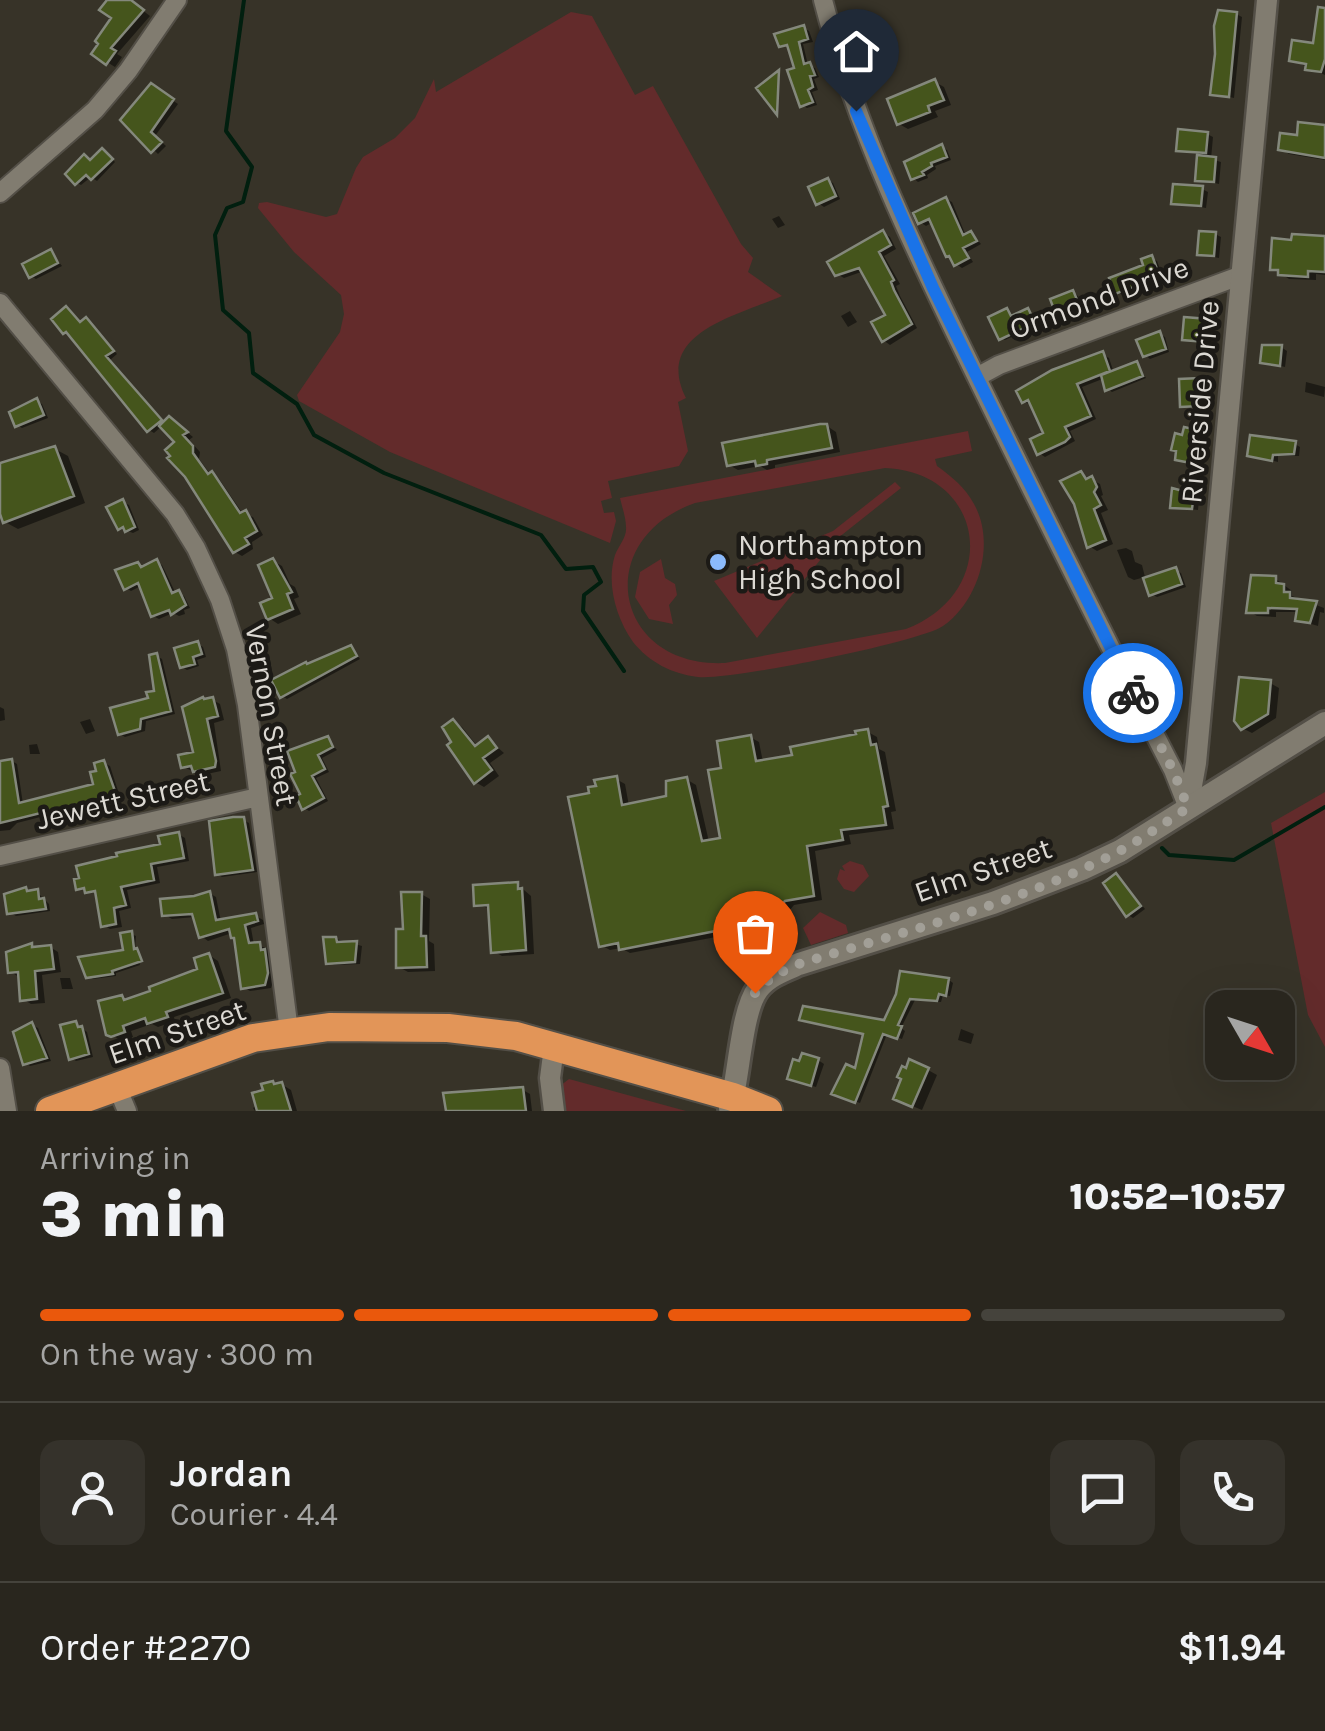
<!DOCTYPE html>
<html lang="en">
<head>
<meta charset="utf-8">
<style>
  :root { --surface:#29261e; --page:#35322b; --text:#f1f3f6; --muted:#a5a5a4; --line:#45433c; --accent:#ea580c }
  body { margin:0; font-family:Karla,sans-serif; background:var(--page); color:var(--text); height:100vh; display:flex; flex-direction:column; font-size:38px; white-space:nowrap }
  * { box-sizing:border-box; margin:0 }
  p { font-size:32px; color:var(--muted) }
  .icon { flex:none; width:55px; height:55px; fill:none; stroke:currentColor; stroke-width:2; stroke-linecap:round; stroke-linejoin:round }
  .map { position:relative; height:1111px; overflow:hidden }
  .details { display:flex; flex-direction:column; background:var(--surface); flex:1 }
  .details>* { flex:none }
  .needle { width:65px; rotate:129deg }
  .controls { position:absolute; left:1205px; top:990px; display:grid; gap:20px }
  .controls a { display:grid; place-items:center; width:90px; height:90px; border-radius:20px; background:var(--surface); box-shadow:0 10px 40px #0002,0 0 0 2px var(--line); font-size:50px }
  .pin { position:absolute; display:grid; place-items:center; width:85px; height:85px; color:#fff; margin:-102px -42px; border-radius:50% 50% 50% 0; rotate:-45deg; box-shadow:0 0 10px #0007 }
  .pin .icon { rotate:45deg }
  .courier { position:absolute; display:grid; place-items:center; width:100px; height:100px; margin:-50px; border:8px solid #1a73e8; border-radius:50%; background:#fff; color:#222; box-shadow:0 2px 12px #0007 }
  .head em { font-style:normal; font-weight:800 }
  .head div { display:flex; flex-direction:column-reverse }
  .head { display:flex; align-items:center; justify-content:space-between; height:170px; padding:0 40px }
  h1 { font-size:65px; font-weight:800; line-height:75px }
  .bar { display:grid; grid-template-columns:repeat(4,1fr); gap:15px 10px; align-content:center; height:120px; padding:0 40px }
  .bar i { height:12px; border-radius:8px; background:var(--line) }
  .bar .on { background:var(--accent) }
  .bar p { grid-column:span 4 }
  .line { display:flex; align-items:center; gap:25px; padding:0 40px; border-top:2px solid var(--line) }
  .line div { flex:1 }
  .round { display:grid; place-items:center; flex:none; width:105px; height:105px; border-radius:20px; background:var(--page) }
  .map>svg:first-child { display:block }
</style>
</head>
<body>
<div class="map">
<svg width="1325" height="1111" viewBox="0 0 1325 1111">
  <rect width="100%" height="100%" fill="#373328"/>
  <path fill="#632b2b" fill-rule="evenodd" d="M571,12L592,16L635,95L653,86L741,244L753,258L748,272L782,296C737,316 653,333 686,398L678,402L688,451L679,466L608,481L612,498L601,501L604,513L614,512L616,521L610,543L390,452L299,401L297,395L340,332L344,314L341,295L294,252L258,208L259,203L267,202L326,217L337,214L356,168L363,157L395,138L415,118L434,79L436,92Z
    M968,431L972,451L935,459L937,466C952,477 965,487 974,504C996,543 979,601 943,626C920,642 728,681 698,677C672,674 649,662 633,642C616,618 606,583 615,555C619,545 627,537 626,527C626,518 622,507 620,498ZM885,468C985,472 1003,591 906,629L725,663C614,668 590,540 695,503Z
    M895,482L901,488L838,538L757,638L714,581L833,531Z
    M661,559L665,578L675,584L677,595L669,605L673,624L649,619L635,597L640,572Z
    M1325,792V1047L1308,1015L1271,823Z
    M850,861L863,865L869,876L854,892L844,889L837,879L840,869L845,871L842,866Z
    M820,912L846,925L848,933L811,945L803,928Z
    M569,1079L686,1111H563L560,1086Z"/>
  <path fill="#0007" d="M110,0H129L150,16L117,54L122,57L115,67L94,54L114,18Z
    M1236,14L1242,17L1234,98L1212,93Z
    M804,28L809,31L813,42L803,44L808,65L815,68L819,77L814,79L818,90L812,92L817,105L807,108L802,105L797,69L790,47L781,45Z
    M1325,30V75L1292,60L1315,46Z
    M887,46L892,49L895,62L886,64V68L868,72L862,69Z
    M935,82L944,87L951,105L935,111L938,117L908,129L899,124Z
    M151,86L178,104L155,136L166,146L158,154L123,120Z
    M1325,128V160L1289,154L1280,148Z
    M1207,134L1213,137L1211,159L1221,162L1219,184L1198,179L1199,154L1179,150Z
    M942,147L947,150L951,160L935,166L936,169L927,175L928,178L918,182L913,178Z
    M107,154L115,162L97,181L91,177L81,185L77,183L91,162Z
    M828,180L833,183L840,199L824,207L818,203Z
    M1202,189L1208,192L1206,208L1174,202Z
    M946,199L952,202L966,236L971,233L981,244L967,252L973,262L962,268L956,264L933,222L926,226L920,222Z
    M779,216L785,225L778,228L772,219Z
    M1322,230L1325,275L1316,274V280L1289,279L1273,268L1322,239Z
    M883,233L890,237L896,249L884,256L900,284L896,286L900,296L917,328L890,345L883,340L889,316L864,271L844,278L837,274Z
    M1215,234L1221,237L1219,258L1200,254Z
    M51,252L62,266L36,279L31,276Z
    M1151,258L1157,261L1162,275L1146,281L1148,286L1123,295L1117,292Z
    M1073,292L1078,296L1084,310L1065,318L1059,315Z
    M66,309L81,324L91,323L117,354L110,360L165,423L177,424L193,437L189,440L200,452L199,459L211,475L219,479L243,514L253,517L263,535L252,542L253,549L242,556L235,552L210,510L171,459L178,442L162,426L154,433L149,430L65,332Z
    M850,311L857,322L848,327L841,316Z
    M1006,311L1013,318L1028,311L1038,325L1005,340L1001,338Z
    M1208,322L1213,325L1211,344L1184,339Z
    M1159,334L1165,337L1169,352L1150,359L1145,355Z
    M1281,347L1287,351L1285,367L1263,362Z
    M1102,354L1109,358L1114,373L1137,364L1146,378L1112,392L1108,389L1105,378L1082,387L1096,419L1070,431L1075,441L1045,457L1039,453L1046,434L1030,405L1024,401Z
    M1199,380L1205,384L1206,408H1188L1183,405Z
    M1306,382L1325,387L1324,397L1305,392Z
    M37,401L42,404L48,418L22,428L17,425Z
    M827,426L836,432L840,452L775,465V468L767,470L760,466L738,470L729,465Z
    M1197,432L1202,435L1196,464L1177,459Z
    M1295,444L1300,447L1299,456H1278V462L1250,455Z
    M55,449L68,456L85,503L18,529L5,522L0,511V466Z
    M1081,474L1100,484L1103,495L1101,496L1108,510L1101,513L1113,544L1097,551L1089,546Z
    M1193,496L1199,500L1198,510L1173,507Z
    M123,502L129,505L139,530L133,533L120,528Z
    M1126,548L1132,551L1135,562L1142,565L1145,577L1134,580L1128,577L1117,550Z
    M273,561L282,566L290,584L295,587L299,597L294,599L301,614L278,624L269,618L275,599Z
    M157,562L162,565L176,594L184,596L190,608L184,610L185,614L179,616L173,613L159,619L153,616L141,586L131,591L126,588L138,565L144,568Z
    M1175,570L1181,573L1186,587L1157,597L1151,594Z
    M1276,579L1292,591V596L1324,608V613L1320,612L1318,626L1298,620L1299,612H1276V617L1257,616L1249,611Z
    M198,644L203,647L206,657L197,660L199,666L187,670L182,667Z
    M351,647L360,659L287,699L282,696Z
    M157,656L162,659L175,714L146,721L145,731L125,737L120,734L157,693Z
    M1270,683L1279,688L1276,718L1252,733L1242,728Z
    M213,700L220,704L224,720L214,723L221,771L202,775L183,767L196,753Z
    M0,707L4,709L5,720L0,721V735Z
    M90,719L95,731L86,734L80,722Z
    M453,722L462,727L478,747L488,739L504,753L490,763L499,776L484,787L475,782L454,743Z
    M868,732L877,737L879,749L885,752L896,811L891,812L894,829L849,835L851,844L815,851L822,900L794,905L784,917L742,925L743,932L630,953L621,948L610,950L601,945L591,795L616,779L625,784L629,806L668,798L686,779L696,785L709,842L723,840L724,770L750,737L759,742L763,762L795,757Z
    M327,739L337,750L322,758L329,772L316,778L328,801L309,811L304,808V795L294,775Z
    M37,744L40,754H30L29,745Z
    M12,761L17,764L23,804L96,786L104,763L110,766L120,797L114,798L116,805L71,821L65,818L64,811L17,823L10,830L0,831V763Z
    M243,820L249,823L257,872L222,877L217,874Z
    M178,834L185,838L189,861L157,867L160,883L127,890L131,908L119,911L122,927L110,929L104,925L98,894L78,888L162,846Z
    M1117,876L1145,909L1133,918L1128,915Z
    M517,884L531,896L534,954L502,956L493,951L490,909L477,904Z
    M37,892L49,904L50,911L16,916L11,913Z
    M209,893L216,897L221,922L256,916L263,920L264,924L251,928L254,945L267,948L271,956L274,978L271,988L250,991L243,987L237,939L232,933L208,941L201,936L195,917L172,919L165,915Z
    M421,894L430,899L429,941L434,944L435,971L408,972L399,967L405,931Z
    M131,934L136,936L135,949L140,965L116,973V976L93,979L88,976L125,952Z
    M336,939L362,946L360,964L334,965L328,962Z
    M50,947L58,952L61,972L42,975L45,1003L31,1004L23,999L19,977L11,972Z
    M209,955L218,961L231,998L174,1017L175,1021L158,1027L152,1024L131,1031L133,1037L122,1041L108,1033L122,998L127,1001L200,970Z
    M60,978H70L73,989H62Z
    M949,980L953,983L950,996L943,995L941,1002L915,1000L901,1028L905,1031L902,1039L887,1034L860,1103L838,1095L857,1071L898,995Z
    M76,1023L87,1032L93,1057L76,1061L71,1058Z
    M32,1025L38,1028L51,1061L30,1066L25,1063Z
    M961,1029L974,1034L971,1044L958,1040Z
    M818,1060L824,1064L816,1087L795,1081Z
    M928,1070L937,1075L922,1110L905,1103Z
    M281,1084L291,1090L297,1111H255L253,1108Z
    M523,1090L530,1094L532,1111H448Z"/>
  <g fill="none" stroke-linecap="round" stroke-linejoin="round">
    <path stroke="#011f0f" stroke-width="4" d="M244,0L226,131L252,167L243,202L227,208L215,235L223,310L249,333L253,373L297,404L314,435L384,473L541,535L566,569L593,567L601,582L584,595L583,611L624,671
      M1162,848L1169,855L1234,860L1325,807"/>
  </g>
  <path fill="#45551c" stroke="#84887c" stroke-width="2.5" d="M107,0H131L144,10L111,48L116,51L106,65L91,54L98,44L95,41L111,18L99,10Z
    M1318,7L1325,8V59L1321,72L1305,70L1306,64L1289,61L1292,40L1313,43Z
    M1218,10L1237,12L1229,97L1210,95L1215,54L1214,26Z
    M804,25L808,39L799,42L804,64L810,62L815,75L810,76L813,87L808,90L813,102L800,107L787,70L794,68L787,45L779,47L774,34Z
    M887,43L891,60L881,62L882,66L860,70L856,53Z
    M779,70L777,115L756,88Z
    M935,79L944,100L928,106L930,112L897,125L887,99Z
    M151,83L174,99L151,132L162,142L151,153L120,120Z
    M1298,122L1325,125V158L1278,150L1280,133L1297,135Z
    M1178,129L1208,132L1206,153L1176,151Z
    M942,144L947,157L931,163L932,166L922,172L924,175L911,180L904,162Z
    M102,148L113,159L91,180L86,175L75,185L65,174L84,154L90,160Z
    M1197,155L1216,157L1214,182L1195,181Z
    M828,178L836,196L816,205L808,187Z
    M1173,184L1203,186L1201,206L1171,204Z
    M946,197L963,235L971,231L977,241L963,248L969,258L954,266L949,256L946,257L929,219L918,224L913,213Z
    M883,230L891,245L879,252L894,280L891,282L894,290L912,324L882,342L871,322L885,315L859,268L835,276L827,262Z
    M1199,231L1216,232L1214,256L1197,255Z
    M1292,234L1325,236V272L1308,271V277L1278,275V270H1270L1272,238L1291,240Z
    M51,249L58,263L29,278L22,264Z
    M1152,255L1158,272L1142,278L1144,283L1115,294L1109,278L1143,265L1141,259Z
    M1073,290L1080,307L1057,317L1050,299Z
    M66,306L80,322L86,317L114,351L106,356L162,420L147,432L66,332L63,334L51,319Z
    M1007,308L1011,316L1028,308L1035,323L999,340L988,317Z
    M1184,317L1208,319L1206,342L1182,340Z
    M1160,331L1166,349L1143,357L1136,340Z
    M1262,345H1282L1280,366L1260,363Z
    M1103,351L1110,371L1077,384L1091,416L1065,427L1070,437L1065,442L1037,455L1030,439L1043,433L1028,400L1022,403L1016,391L1052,370Z
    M1137,361L1143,376L1105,391L1101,375Z
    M1200,378L1201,406L1180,407L1179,379Z
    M37,398L44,415L15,427L9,412Z
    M169,416L188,432L183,435L193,446V453L208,474L212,471L240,513L246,510L257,531L245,538L249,544L233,553L185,477L167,458L170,456L165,450L174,442L159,426Z
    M820,424H827L832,448L767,460V464L756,466L755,461L727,466L722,443Z
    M1184,427L1198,430L1191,463L1175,460L1176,451L1171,450L1175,433L1182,435Z
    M1250,435L1296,441L1294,454L1273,455L1272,461L1247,456Z
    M55,446L74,496L3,523L0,514V463Z
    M1081,471L1086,479L1092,476L1097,487L1094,492L1101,505L1094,509L1106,540L1087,548L1074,504L1060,481Z
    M1172,488L1194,494L1192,509L1170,508Z
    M123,499L135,527L125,532L123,527L118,530L106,507Z
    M273,558L292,592L287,594L293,609L267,620L260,603L272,598L258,565Z
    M157,559L172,593L179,590L186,605L171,615L169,610L151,617L138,583L124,590L115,570L138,562L141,567Z
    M1176,567L1182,584L1149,596L1143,578Z
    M1251,575L1276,576V583L1284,584V592H1290V598L1317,601L1310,623L1295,621L1297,609L1268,608V613H1246Z
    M198,641L202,654L193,657L195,664L180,668L174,648Z
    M351,645L357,656L280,698L271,680L306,662L307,664Z
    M157,653L171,711L141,719L140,729L118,735L110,708L148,698L146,692L154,691L149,655Z
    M1239,677L1271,680L1268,714L1241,730L1234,721Z
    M203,697L204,699L213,697L218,716L207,719L216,761L215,767L193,772L191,766L181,768L178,755L193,752L182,707Z
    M453,719L475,746L488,736L497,748L483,758L492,770L474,784L447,745L451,742L442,727Z
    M868,729L871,745L876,744L888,806L883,807L886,825L841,830L843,840L807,846L814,896L785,901L775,913L734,921L736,927L619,950L618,943L599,947L568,797L589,793L588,787L596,786L594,780L617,776L622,805L666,796V781L687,777L702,841L720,838L708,770L721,768L717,741L751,735L756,761L792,755L790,747L856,734L855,731Z
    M328,736L333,747L318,755L325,769L312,776L324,798L302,810L296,796L300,794L290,774L295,772L287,751Z
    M12,759L19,803L93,784L90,772L96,771L94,763L104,760L116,794L110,796L112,803L81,812L82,815L63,820L61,808L0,823V761Z
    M233,817H244L253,870L215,875L209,821Z
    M179,832L184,858L151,864L154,880L121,887L126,905L114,908L116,924L101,927L95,891L85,893L84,888L76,890L74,879L79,878L76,866L117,856L116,853L160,844L158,836Z
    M1116,873L1141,906L1126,917L1103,883Z
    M518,882V889L522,888L526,950L491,953L488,905L474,906L473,885Z
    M26,887L27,891L38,889L39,899L44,898L46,909L7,914L4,894Z
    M210,891L216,920L256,913L258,921L245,925L249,943L260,942L261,950L265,949L268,973L265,985L241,989L234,938H231L229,929L199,938L192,914L162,916L160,899L194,896Z
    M401,892H422L421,936H426L427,967L396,968V929H403Z
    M132,931L134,949L137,948L142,961L112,971L113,974L86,978L78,957L123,950L120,933Z
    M323,937H336L337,942L357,941L355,962L326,964Z
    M32,943V947L51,945L54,969L35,971L37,999L20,1001L18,972L8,973L6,952Z
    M209,953L223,993L166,1012L168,1017L147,1024L145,1018L123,1026L125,1032L111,1037L106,1035L98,1001L122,995L124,1000L150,991L149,987L197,969L194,958Z
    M900,971L949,978L946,996L939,994L937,1001L910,999L898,1025L902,1026L897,1039L883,1034L855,1103L831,1094L846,1064L855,1068L863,1034L799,1020L803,1006L884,1020L896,994Z
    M76,1021L78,1027L82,1026L89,1054L69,1060L60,1025Z
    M32,1022L47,1058L23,1065L13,1032Z
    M802,1053L819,1058L811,1086L787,1079L793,1059L799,1061Z
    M909,1059L929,1068L912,1107L893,1099L901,1079L897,1077L902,1066L906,1068Z
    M273,1081L274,1084L282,1082L291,1111H257L252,1093L263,1090L261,1084Z
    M523,1087L526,1111H446L443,1093Z"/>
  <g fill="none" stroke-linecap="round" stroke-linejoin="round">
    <g stroke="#534f47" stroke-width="22">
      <path id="minor" d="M823,0C857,133 917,255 977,378C1041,509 1106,640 1173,770L1188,808
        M0,193L95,110L128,71L177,0
        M0,303L175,514L196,548L220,600L236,649L247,705L289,1031
        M977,377L999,365L1242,275
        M0,856L258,797
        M0,1068L7,1111
        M117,1087L127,1111"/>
    </g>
    <g stroke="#534f47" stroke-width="25">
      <path id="tertiary" d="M1188,808L1196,763L1267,0
        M554,1047L550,1078L554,1111"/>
    </g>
    <g stroke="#534f47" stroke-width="28">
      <path id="secondary" d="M730,1108C739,1078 741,1011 758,989C768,976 785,970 799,964L993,903L1082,869L1120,851L1325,723"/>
    </g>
    <g stroke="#534f47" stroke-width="32">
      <path id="trunk" d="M50,1111L253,1038L329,1027L448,1028L516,1036L733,1097L768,1111"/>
    </g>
    <use href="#minor" stroke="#817c70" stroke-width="18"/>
    <use href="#tertiary" stroke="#817c70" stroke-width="20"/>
    <use href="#secondary" stroke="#817c70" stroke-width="22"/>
    <use href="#trunk" stroke="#e29558" stroke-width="28"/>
  </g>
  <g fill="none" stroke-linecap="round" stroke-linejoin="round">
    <path stroke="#a29f97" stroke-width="10" stroke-dasharray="0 18" d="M755,993L773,976L799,964C905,931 1017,904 1116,853C1141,840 1164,823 1188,808L1173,770L1133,693"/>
    <path stroke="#1a73e8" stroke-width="12" d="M856,111L933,288L1133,693"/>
  </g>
  <circle fill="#8bbafc" stroke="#1c1a16" stroke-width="4" cx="718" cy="562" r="10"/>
  <g text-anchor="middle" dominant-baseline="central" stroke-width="9" stroke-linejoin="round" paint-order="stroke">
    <g font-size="30" fill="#dcd9d3" stroke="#1c1a16">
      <text transform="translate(1099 298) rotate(-20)">Ormond Drive</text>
      <text transform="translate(1200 402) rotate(-85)">Riverside Drive</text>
      <text transform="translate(271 715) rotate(80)">Vernon Street</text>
      <text transform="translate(123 800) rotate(-13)">Jewett Street</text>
      <text transform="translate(983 870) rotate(-19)">Elm Street</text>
      <text transform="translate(177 1032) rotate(-19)">Elm Street</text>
    </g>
    <g font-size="30" fill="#dcd9d3" stroke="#1c1a16" text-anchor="start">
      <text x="738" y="545">Northampton<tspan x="738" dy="34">High School</tspan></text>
    </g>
  </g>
</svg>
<div class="controls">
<a><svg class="needle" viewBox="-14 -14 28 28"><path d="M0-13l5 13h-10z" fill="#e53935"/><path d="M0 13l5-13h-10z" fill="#a5a5a4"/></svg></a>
</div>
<div class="pin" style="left:755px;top:993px;background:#ea580c"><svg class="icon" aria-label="bag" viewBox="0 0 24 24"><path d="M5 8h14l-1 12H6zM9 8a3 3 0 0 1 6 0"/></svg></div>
<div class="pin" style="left:856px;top:111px;background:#1f2937"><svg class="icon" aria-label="home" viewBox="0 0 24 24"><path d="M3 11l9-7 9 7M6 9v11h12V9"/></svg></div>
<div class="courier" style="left:1133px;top:693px"><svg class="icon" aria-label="bike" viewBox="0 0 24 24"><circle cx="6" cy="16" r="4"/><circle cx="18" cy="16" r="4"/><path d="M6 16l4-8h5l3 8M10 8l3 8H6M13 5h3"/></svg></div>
</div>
<section class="details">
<div class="head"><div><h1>3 min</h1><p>Arriving in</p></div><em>10:52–10:57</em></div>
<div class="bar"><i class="on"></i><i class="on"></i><i class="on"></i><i></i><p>On the way · 300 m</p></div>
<div class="line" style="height:180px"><a class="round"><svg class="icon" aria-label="person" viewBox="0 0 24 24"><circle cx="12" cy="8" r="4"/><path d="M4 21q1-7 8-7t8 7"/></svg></a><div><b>Jordan</b><p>Courier · 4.4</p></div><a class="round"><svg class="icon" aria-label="chat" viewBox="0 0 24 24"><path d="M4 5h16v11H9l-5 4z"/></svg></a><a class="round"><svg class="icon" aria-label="phone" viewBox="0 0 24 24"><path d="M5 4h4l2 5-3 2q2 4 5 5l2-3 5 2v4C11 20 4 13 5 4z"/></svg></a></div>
<div class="line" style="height:130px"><div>Order #2270</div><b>$11.94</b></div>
</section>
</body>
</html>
